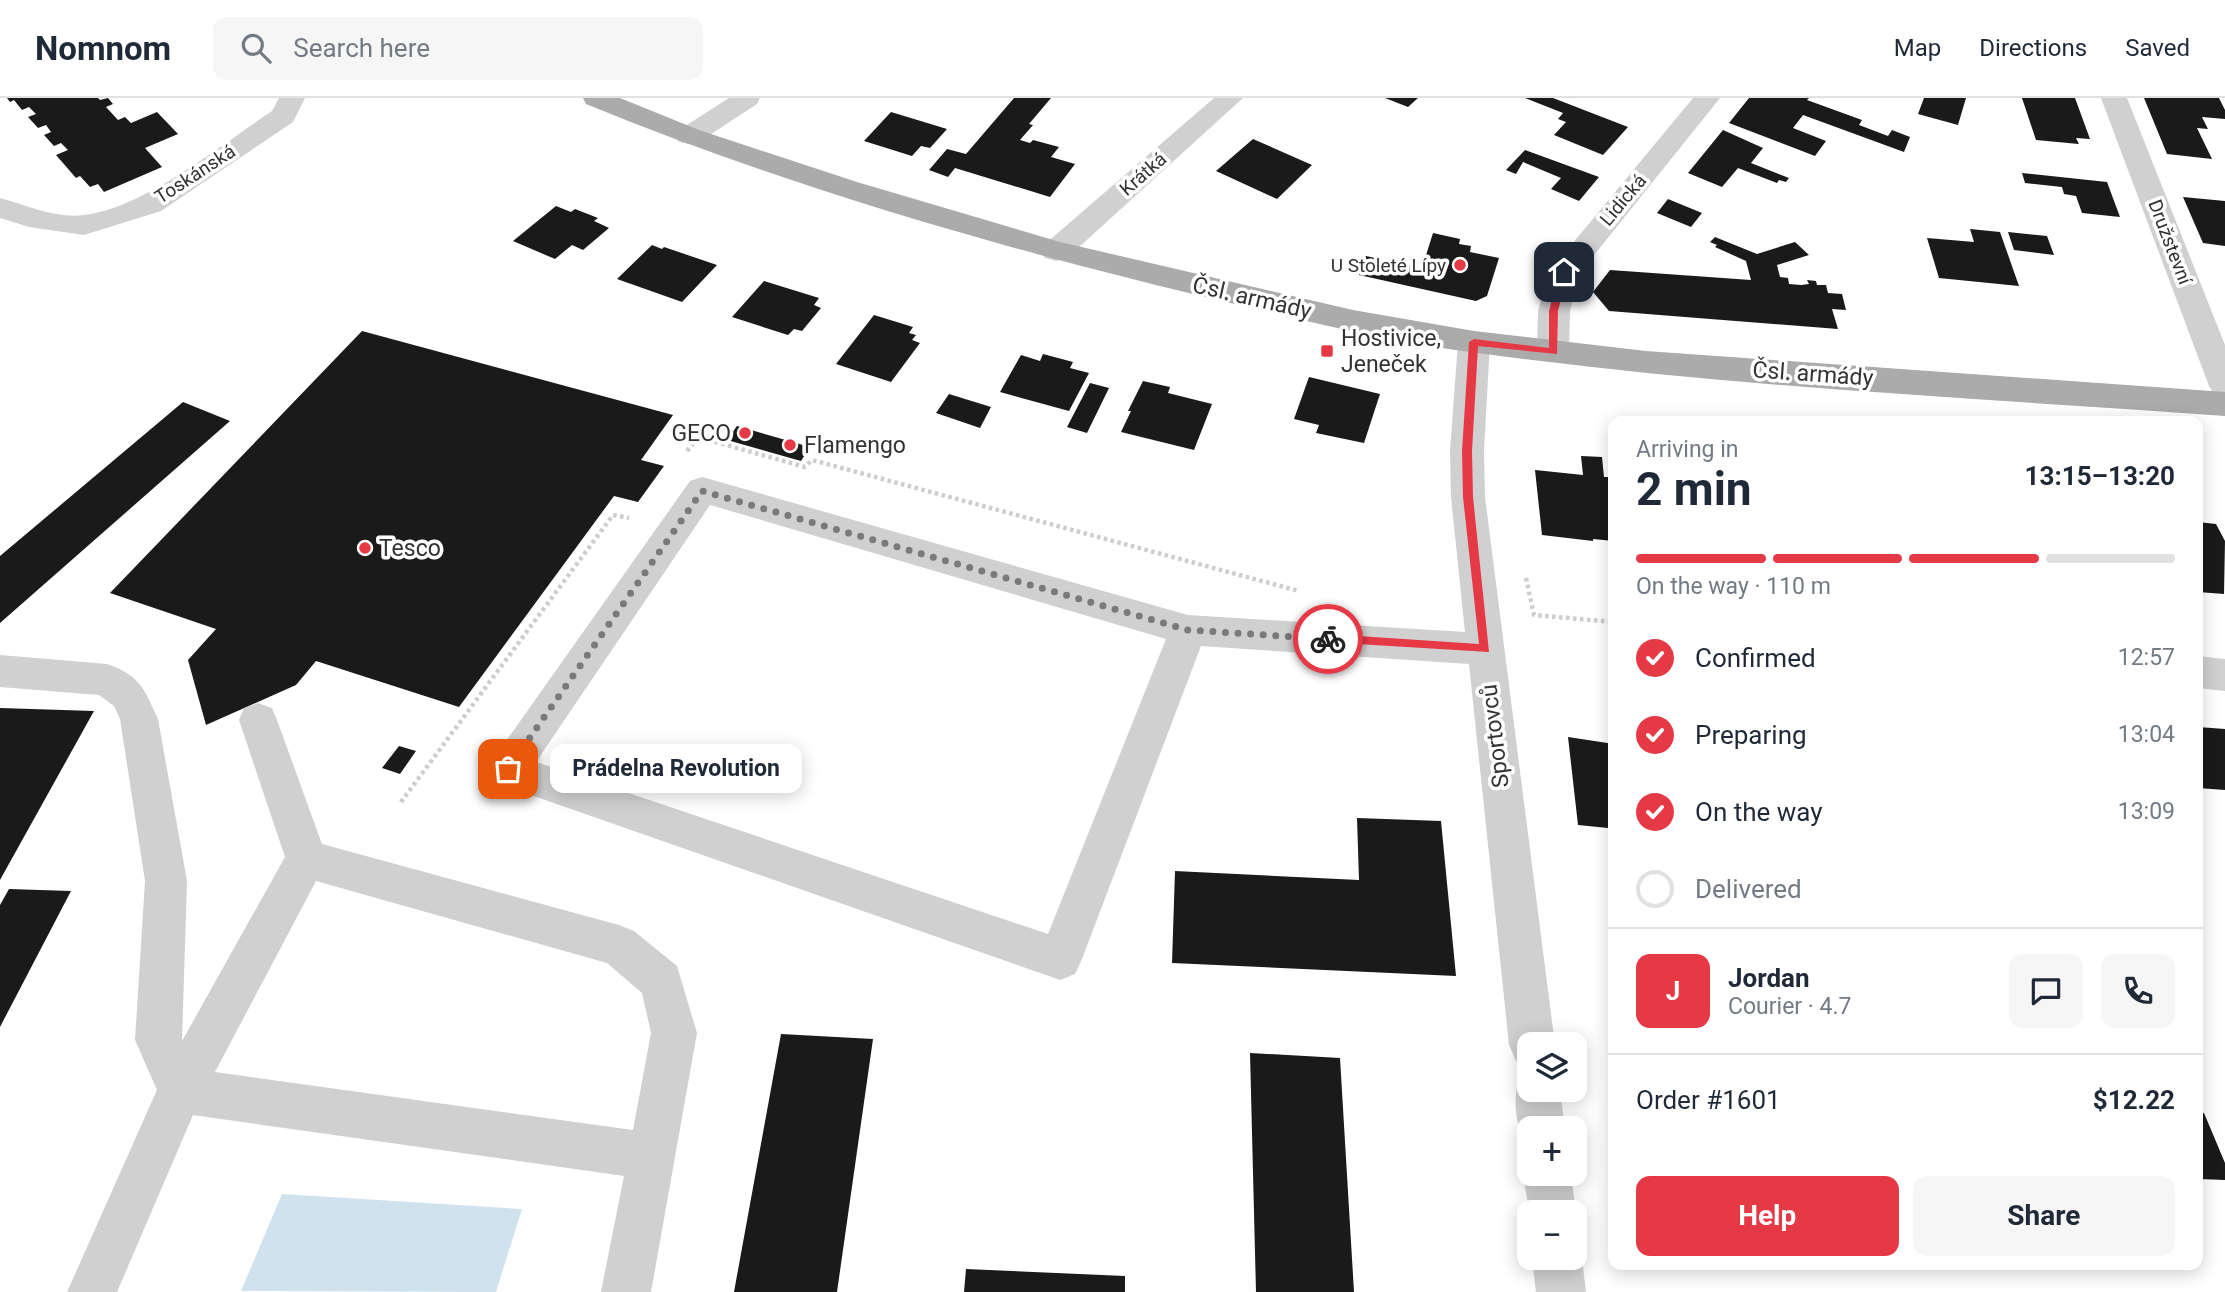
<!DOCTYPE html>
<html lang="en">
<head>
<meta charset="utf-8">
<style>
  :root { --surface:#fff; --page:#f6f6f7; --text:#1f2937; --muted:#747a83; --line:#e0e1e3; --accent:#e63946 }
  body { margin:0; font-family:Roboto,sans-serif; background:var(--page); color:var(--text); height:100vh; display:flex; flex-direction:column; font-size:26px; white-space:nowrap }
  * { box-sizing:border-box; margin:0 }
  p { font-size:23px; color:var(--muted) }
  .icon { flex:none; width:38px; height:38px; fill:none; stroke:currentColor; stroke-width:2; stroke-linecap:round; stroke-linejoin:round }
  .map { position:relative; flex:1; overflow:hidden }
  .sheet { position:absolute; left:1608px; top:318px; width:595px; height:854px; display:flex; flex-direction:column; background:var(--surface); border-radius:14px; box-shadow:0 4px 18px #0003 }
  .sheet>* { flex:none }
  .tools { position:absolute; left:1517px; top:934px; display:grid; gap:14px }
  .tools a { display:grid; place-items:center; width:70px; height:70px; border-radius:14px; background:var(--surface); box-shadow:0 4px 18px #0003; font-size:35px }
  .pin { position:absolute; display:grid; place-items:center; width:60px; height:60px; color:#fff; margin:-30px; border-radius:14px; box-shadow:0 4px 10px #0006 }
  .courier { position:absolute; display:grid; place-items:center; width:70px; height:70px; margin:-35px; border:5px solid #e63946; border-radius:50%; background:#fff; color:#222; box-shadow:0 2px 9px #0007 }
  .bubble { position:absolute; height:49px; border-radius:14px; background:var(--surface); box-shadow:0 4px 18px #0003; font-size:23px; font-weight:700; line-height:49px; text-align:center }
  .headline em { font-style:normal; font-weight:700 }
  .headline div { display:flex; flex-direction:column-reverse }
  .headline { display:flex; align-items:center; justify-content:space-between; height:119px; padding:0 28px }
  h1 { font-size:46px; font-weight:700; line-height:52px }
  .bar { display:grid; grid-template-columns:repeat(4,1fr); gap:10px 7px; align-content:center; height:84px; padding:0 28px }
  .bar i { height:9px; border-radius:5px; background:var(--line) }
  .bar .selected { background:var(--accent) }
  .bar p { grid-column:span 4 }
  .line { display:flex; align-items:center; gap:18px; padding:0 28px; border-top:2px solid var(--line) }
  .line div { flex:1 }
  .round { display:grid; place-items:center; flex:none; width:74px; height:74px; border-radius:14px; background:var(--page) }
  ol { padding:0 28px; list-style:none }
  li { display:flex; align-items:center; gap:21px; height:77px }
  li p { margin-inline-start:auto }
  li .icon { padding:7px; border-radius:50%; background:var(--accent); color:#fff; stroke-width:4 }
  li:last-child { color:var(--muted) }
  li i { width:38px; height:38px; border:4px solid var(--line); border-radius:50% }
  .button { display:flex; gap:14px; margin-top:auto; padding:14px 28px }
  .button a { flex:1; height:80px; border-radius:14px; background:var(--accent); color:#fff; font-size:28px; font-weight:700; line-height:80px; text-align:center }
  .button a+a { background:var(--page); color:var(--text) }
  header { display:flex; align-items:center; gap:42px; box-sizing:border-box; height:98px; padding:0 35px; background:var(--surface); border-bottom:2px solid var(--line) }
  header strong { font-size:33px }
  nav { display:flex; gap:38px; margin-inline-start:auto; font-size:24px }
  .search { width:490px; height:63px; background:var(--page); display:flex; align-items:center; gap:18px; box-sizing:border-box; padding:0 24px; border-radius:14px; color:var(--muted); font-size:26px }
  .map>svg:first-child { display:block }
</style>
</head>
<body>
<header>
<strong>Nomnom</strong>
<div class="search"><svg class="icon" aria-label="search" viewBox="0 0 24 24"><circle cx="10" cy="10" r="6"/><path d="M15 15l6 6"/></svg>Search here</div>
<nav><a>Map</a><a>Directions</a><a>Saved</a></nav>
</header>
<div class="map">
<svg width="2225" height="1194" viewBox="0 0 2225 1194">
  <rect width="100%" height="100%" fill="#fff"/>
  <path fill="#cfe2ee" d="M282,1096L522,1111L496,1194L241,1193Z"/>
  <path fill="#1a1a1a" d="M7,0H98L100,2L108,0L113,6L106,9L118,22L125,19L131,25L157,14L178,36L145,50L162,69L104,94L98,86L90,89L80,78L76,80L56,57L68,52L61,45L54,48L44,37L51,34L46,27L38,30L28,19L36,16L29,9L22,12L14,2L10,4Z
    M1014,0H1051L1029,26L1033,27L1020,42L1030,45L1033,42L1059,49L1051,59L1075,66L1050,99L955,70L948,79L929,72L947,51L966,56Z
    M1385,0H1418L1408,9Z
    M1525,0H1553L1628,29L1603,57L1554,37L1566,24L1558,21L1563,15Z
    M1749,0H1809L1807,2L1862,22L1859,27L1888,38L1892,32L1910,39L1904,54L1803,17L1793,30L1826,43L1815,58L1729,25Z
    M1924,0H1966L1958,27L1918,16Z
    M2022,0H2075L2090,41L2076,40L2079,46L2036,42Z
    M2144,0H2219L2225,12V21L2202,19L2208,31L2197,30L2212,61L2167,56Z
    M891,14L947,31L930,50L921,48L912,58L864,43Z
    M1723,32L1763,50L1751,65L1789,80L1786,84L1779,82L1777,85L1738,70L1722,89L1688,75Z
    M1253,41L1312,67L1277,101L1216,73Z
    M1525,52L1599,79L1579,103L1551,91L1561,80L1523,64L1516,76L1506,72Z
    M2022,75L2107,84L2120,119L2082,115L2076,98L2064,96L2062,89L2025,85Z
    M2183,99L2225,103V148L2203,145Z
    M1668,101L1702,115L1691,129L1657,115Z
    M556,108L571,114L575,111L598,120L594,123L609,130L583,152L572,147L555,161L513,143Z
    M1970,131L2000,134L2019,188L1939,180L1927,140L1974,144Z
    M2008,134L2047,138L2054,157L2014,152Z
    M1433,135L1460,141L1459,146L1471,148L1470,154L1499,160L1487,198L1476,203L1359,177L1366,158L1422,170Z
    M1715,139L1757,156L1795,144L1809,157L1777,167L1780,179L1788,180L1789,186L1801,187L1809,186L1807,182L1816,183L1817,187H1826L1828,195L1842,196L1846,212L1832,211L1838,231L1609,213L1593,194L1610,172L1751,182L1746,163L1715,149L1717,147L1710,144Z
    M652,147L662,151L664,149L717,167L682,204L617,181Z
    M764,183L819,200L814,207L821,210L802,233L794,231L788,237L732,219Z
    M874,217L913,229L909,235L916,237L912,242L920,245L891,284L836,266Z
    M362,233L673,317L641,362L664,368L638,404L614,398L459,609L316,563L296,587L206,627L188,562L216,531L110,495Z
    M1043,256L1073,264L1070,270L1089,275L1069,313L1000,294L1021,257L1040,263Z
    M1309,279L1380,296L1364,345L1316,335L1319,327L1294,321Z
    M1143,283L1170,289L1168,295L1212,306L1194,352L1121,334L1131,313H1128Z
    M1090,285L1109,290L1087,335L1067,329Z
    M949,296L991,309L980,330L936,315Z
    M183,304L230,323L0,525V458Z
    M737,328L810,349L801,363L727,342Z
    M1581,358L1602,359L1604,379H1614V443L1593,441V443L1542,437L1535,372L1583,377Z
    M2198,424L2216,426L2225,443L2224,496L2198,494Z
    M0,610L94,613L0,782Z
    M2198,629L2225,631V692L2198,690Z
    M1568,639L1614,646V734L1608,733V730L1578,727Z
    M399,648L416,653L400,676L382,670Z
    M1357,720L1441,723L1456,878L1172,865L1175,773L1359,782Z
    M9,791L71,793L0,929V807Z
    M781,936L873,941L837,1194H734Z
    M1250,955L1340,960L1354,1194H1256Z
    M2198,1015H2204L2225,1065V1082L2198,1081Z
    M966,1171L1125,1178V1194H964Z"/>
  <g fill="none" stroke-linecap="round" stroke-linejoin="round">
    <path stroke="#cdcdcd" stroke-width="4.5" stroke-dasharray="3.5 3.5" stroke-linecap="butt" d="M687,353L698,339L805,369L812,362L1299,493
      M1526,480L1534,517L1614,524
      M401,704L613,417L629,420"/>
    <path fill="#d0d0d0" fill-rule="evenodd" d="M279,0H305L293,24L161,113L84,137L29,129L0,120V100C26,107 56,121 84,117C146,109 219,48 272,13Z
      M729,0H760L757,6L699,44L689,46L679,44L675,38L679,32Z
      M1214,0H1243L1067,160L1056,163L1045,160L1041,153L1045,146Z
      M1693,0H1720L1579,176L1570,213L1569,253L1564,261L1553,264L1542,261L1537,253L1538,213L1549,174Z
      M2101,0H2127L2225,247V300L2214,296L2209,288Z
      M1474,233L1485,236L1490,244L1484,353L1485,399L1555,947H1530V969L1516,963L1509,947L1469,566L1201,548L1082,861L1075,876L1060,882L494,684L488,672L494,660L690,383L702,379L1188,517L1465,534L1451,399L1450,353L1458,244L1463,236ZM710,407L1166,541L1048,836L536,664Z
      M0,557L107,566C141,578 144,591 158,621L187,783L182,943L285,759L239,622L244,610L258,605L272,610L277,622L322,746L619,827L634,833L677,868L697,935L651,1194H601L624,1078L193,1017L117,1194H67L157,992L135,942L145,783L120,621L114,608L99,597L0,589ZM316,783L607,865L642,895L651,935L633,1032L215,974Z
      M2198,558L2225,561V593L2198,590Z
      M1530,972V992H1560L1565,1031H1530V1049L1525,1048C1516,1024 1511,1000 1521,976Z
      M1530,1061V1076H1571L1576,1115L1575,1118V1115H1530V1119L1523,1076Z
      M1575,1144L1582,1160L1586,1194H1536L1532,1160H1575Z"/>
    <path fill="#ababab" fill-rule="evenodd" d="M583,0H620L699,32L857,84L1060,144L1353,212L1474,233L1646,253L2225,294V318C1976,300 1725,289 1478,255C1383,243 1290,219 1197,197C990,147 784,87 586,6Z"/>
  </g>
  <path fill="#e63946" d="M1564,171L1568,174L1558,213L1557,256L1478,248L1472,353L1473,399L1489,554L1324,544V538L1328,536L1479,546L1463,399L1462,353L1469,244L1474,241L1549,250V213L1559,174Z"/>
  <g fill="none" stroke-linecap="round" stroke-linejoin="round">
    <path stroke="#7a7a7a" stroke-width="7" stroke-dasharray="0 12.6" d="M508,671L702,393L1188,532L1328,541"/>
  </g>
  <g fill="#e63946" stroke="#fff" stroke-width="2.5">
    <circle cx="1460" cy="167" r="7"/>
    <rect x="1320" y="246" width="14" height="14" rx="3.5"/>
    <circle cx="745" cy="335" r="7"/>
    <circle cx="790" cy="347" r="7"/>
    <circle cx="365" cy="450" r="7"/>
  </g>
  <g text-anchor="middle" dominant-baseline="central" stroke-width="7" stroke-linejoin="round" paint-order="stroke">
    <g font-size="19" fill="#333" stroke="#fff">
      <text transform="translate(195 76) rotate(-33)">Toskánská</text>
      <text transform="translate(1143 76) rotate(-41)">Krátká</text>
      <text transform="translate(1623 102) rotate(-50)">Lidická</text>
      <text transform="translate(2170 144) rotate(69)">Družstevní</text>
    </g>
    <g font-size="19" fill="#333" stroke="#fff" text-anchor="end">
      <text x="1446" y="167">U Stoleté Lípy</text>
    </g>
    <g font-size="23" fill="#333" stroke="#fff">
      <text transform="translate(1252 200) rotate(13)">Čsl. armády</text>
      <text transform="translate(1813 276) rotate(4)">Čsl. armády</text>
      <text transform="translate(1495 638) rotate(-97)">Sportovců</text>
    </g>
    <g font-size="23" fill="#333" stroke="#fff" text-anchor="start">
      <text x="1341" y="240">Hostivice,<tspan x="1341" dy="26">Jeneček</tspan></text>
      <text x="731" y="335" text-anchor="end">GECO</text>
      <text x="804" y="347">Flamengo</text>
      <text x="379" y="450">Tesco</text>
    </g>
  </g>
</svg>
<div class="tools">
<a><svg class="icon" aria-label="layers" viewBox="0 0 24 24"><path d="M12 4l9 5-9 5-9-5zM3 14l9 5 9-5"/></svg></a>
<a>+</a>
<a>−</a>
</div>
<div class="pin" style="left:508px;top:671px;background:#ea580c"><svg class="icon" aria-label="bag" viewBox="0 0 24 24"><path d="M5 8h14l-1 12H6zM9 8a3 3 0 0 1 6 0"/></svg></div>
<div class="pin" style="left:1564px;top:174px;background:#1f2937"><svg class="icon" aria-label="home" viewBox="0 0 24 24"><path d="M3 11l9-7 9 7M6 9v11h12V9"/></svg></div>
<div class="courier" style="left:1328px;top:541px"><svg class="icon" aria-label="bike" viewBox="0 0 24 24"><circle cx="6" cy="16" r="4"/><circle cx="18" cy="16" r="4"/><path d="M6 16l4-8h5l3 8M10 8l3 8H6M13 5h3"/></svg></div>
<div class="bubble" style="left:550px;top:646px;width:252px">Prádelna Revolution</div>
<section class="sheet">
<div class="headline"><div><h1>2 min</h1><p>Arriving in</p></div><em>13:15–13:20</em></div>
<div class="bar"><i class="selected"></i><i class="selected"></i><i class="selected"></i><i></i><p>On the way · 110 m</p></div>
<ol>
<li><svg class="icon" aria-label="check" viewBox="0 0 24 24"><path d="M5 12l5 5 9-10"/></svg>Confirmed<p>12:57</p></li>
<li><svg class="icon" aria-label="check" viewBox="0 0 24 24"><path d="M5 12l5 5 9-10"/></svg>Preparing<p>13:04</p></li>
<li><svg class="icon" aria-label="check" viewBox="0 0 24 24"><path d="M5 12l5 5 9-10"/></svg>On the way<p>13:09</p></li>
<li><i></i>Delivered</li>
</ol>
<div class="line" style="height:126px"><b class="round" style="background:var(--accent);color:#fff">J</b><div><b>Jordan</b><p>Courier · 4.7</p></div><a class="round"><svg class="icon" aria-label="chat" viewBox="0 0 24 24"><path d="M4 5h16v11H9l-5 4z"/></svg></a><a class="round"><svg class="icon" aria-label="phone" viewBox="0 0 24 24"><path d="M5 4h4l2 5-3 2q2 4 5 5l2-3 5 2v4C11 20 4 13 5 4z"/></svg></a></div>
<div class="line" style="height:91px"><div>Order #1601</div><b>$12.22</b></div>
<div class="button"><a>Help</a><a>Share</a></div>
</section>
</div>
</body>
</html>
